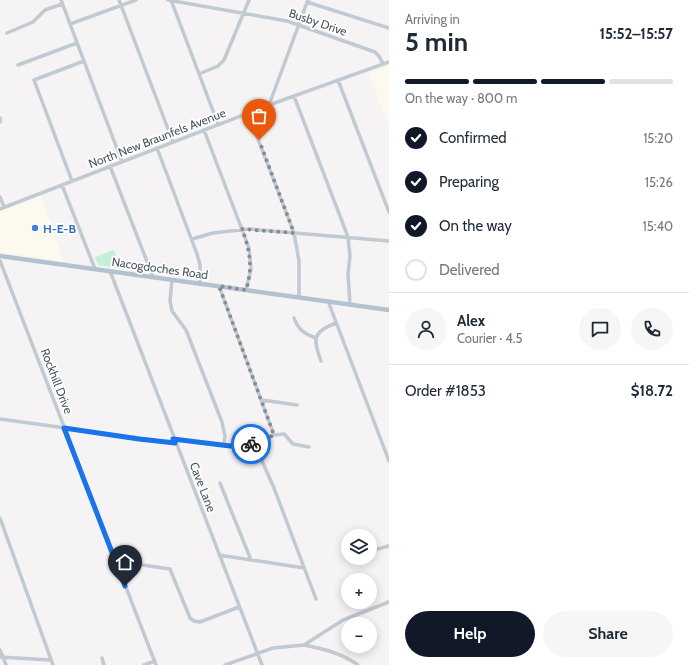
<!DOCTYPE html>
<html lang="en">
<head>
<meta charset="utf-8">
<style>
  :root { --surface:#fff; --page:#f6f6f7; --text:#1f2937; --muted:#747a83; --line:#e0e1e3; --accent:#111827 }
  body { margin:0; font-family:Cabin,sans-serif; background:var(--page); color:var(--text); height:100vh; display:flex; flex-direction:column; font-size:15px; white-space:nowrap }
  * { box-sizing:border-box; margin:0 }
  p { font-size:13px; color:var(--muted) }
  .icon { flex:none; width:22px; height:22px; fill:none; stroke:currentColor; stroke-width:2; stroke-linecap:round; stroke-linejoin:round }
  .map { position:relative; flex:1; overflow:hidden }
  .details { display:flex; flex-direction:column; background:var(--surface); width:300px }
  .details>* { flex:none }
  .fabs { position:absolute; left:341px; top:529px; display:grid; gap:8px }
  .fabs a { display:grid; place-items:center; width:36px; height:36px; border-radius:50%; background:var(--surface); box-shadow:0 2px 10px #0003; font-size:20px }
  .pin { position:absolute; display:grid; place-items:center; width:34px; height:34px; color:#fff; margin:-41px -17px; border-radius:50% 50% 50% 0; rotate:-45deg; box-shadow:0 0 4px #0007 }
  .pin .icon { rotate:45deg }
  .courier { position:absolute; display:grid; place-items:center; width:40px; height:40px; margin:-20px; border:3px solid #1a73e8; border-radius:50%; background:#fff; color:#222; box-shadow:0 1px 5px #0007 }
  .headline em { font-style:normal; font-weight:700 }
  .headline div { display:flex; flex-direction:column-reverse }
  .headline { display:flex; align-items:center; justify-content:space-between; height:68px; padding:0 16px }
  h1 { font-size:26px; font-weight:700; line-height:30px }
  .bar { display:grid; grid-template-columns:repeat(4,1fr); gap:6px 4px; align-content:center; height:48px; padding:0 16px }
  .bar i { height:5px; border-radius:3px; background:var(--line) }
  .bar .selected { background:var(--accent) }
  .bar p { grid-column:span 4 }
  .line { display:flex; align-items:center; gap:10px; padding:0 16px; border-top:1px solid var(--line) }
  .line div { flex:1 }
  .round { display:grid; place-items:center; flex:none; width:42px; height:42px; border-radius:21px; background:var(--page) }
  ol { padding:0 16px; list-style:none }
  li { display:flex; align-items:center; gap:12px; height:44px }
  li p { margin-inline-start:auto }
  li .icon { padding:4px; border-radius:50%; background:var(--accent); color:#fff; stroke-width:4 }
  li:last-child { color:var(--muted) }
  li i { width:22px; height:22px; border:2px solid var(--line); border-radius:50% }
  .primary-button { display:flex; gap:8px; margin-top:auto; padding:8px 16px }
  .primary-button a { flex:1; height:46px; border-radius:24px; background:var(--accent); color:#fff; font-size:16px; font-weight:700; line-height:46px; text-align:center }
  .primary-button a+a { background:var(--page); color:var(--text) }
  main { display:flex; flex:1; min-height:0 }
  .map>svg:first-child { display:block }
</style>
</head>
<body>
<main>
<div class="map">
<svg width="389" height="665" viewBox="0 0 389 665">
  <rect width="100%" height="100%" fill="#f5f3f3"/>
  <path fill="#fdf9ef" d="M389,66V127L369,74Z
    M41,195L63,261L0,252V211Z"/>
  <path fill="#c3f1d5" d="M114,250L121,269L98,265L95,257Z"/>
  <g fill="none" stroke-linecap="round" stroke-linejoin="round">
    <path stroke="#c1cad2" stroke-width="3.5" d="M61,0L122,162
      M119,0L173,142
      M168,0L287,21L375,52L379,56L383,64
      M171,0L218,124
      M307,2L389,28
      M70,24L136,0
      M7,33L33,22L45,10L62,4
      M18,65L77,43
      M199,74L218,66L224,60L249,0
      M338,80L389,212
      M294,96L348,237L350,256L348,274L350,304
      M269,105L308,0
      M248,113L294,233L299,261V297
      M0,118V122
      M204,130L249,248L251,269L246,290
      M157,148L197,254L200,265V284
      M110,166L153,277
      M72,181L34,80L84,61
      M62,185L95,269
      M0,197L4,207
      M0,209L269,105L389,62
      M192,239L213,233L249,229L389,241
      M0,261L156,665
      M110,271L262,665
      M172,280L170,301L172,311L186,330L222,422L225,436L224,445
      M219,286L274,435
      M328,301L389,461
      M294,318C298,329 304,334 316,338
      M321,361C313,339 312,332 336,323
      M262,400L297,405
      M0,419L175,443
      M274,435L284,434L293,444L309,447
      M173,439C208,442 243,454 274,435
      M254,443L274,488L316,599
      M220,483L251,560
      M0,518L53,665
      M370,551L389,546
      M219,555L304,568
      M115,561L170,569L190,618L194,621L200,622L239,607
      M356,563L358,558
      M304,645C324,649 341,653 358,665
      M0,650L6,665
      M0,657L50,660
      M102,658L104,665
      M144,665L155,661
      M225,665L273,648L304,645L343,620L389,602"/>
    <path stroke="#b3c2d1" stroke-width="4.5" d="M0,256L389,310"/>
  </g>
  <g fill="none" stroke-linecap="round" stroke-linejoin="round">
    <path stroke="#868d94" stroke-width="4" stroke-dasharray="0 7.2" d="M251,444L274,435L219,286L246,290C253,268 250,250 242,229L294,233L259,140"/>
    <path stroke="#1a73e8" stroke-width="5" d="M125,586L64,428L139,439L175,443L173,439L230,446L251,444"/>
  </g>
  <circle fill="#3f7fe0" stroke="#fff" stroke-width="1.5" cx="35" cy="228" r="4"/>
  <g text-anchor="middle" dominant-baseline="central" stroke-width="3.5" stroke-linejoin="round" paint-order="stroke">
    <g font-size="12" fill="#4a5661" stroke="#fff">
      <text transform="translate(318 22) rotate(19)">Busby Drive</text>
      <text transform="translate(157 138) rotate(-21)">North New Braunfels Avenue</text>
      <text transform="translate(160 268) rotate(8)">Nacogdoches Road</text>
      <text transform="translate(57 381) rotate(69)">Rockhill Drive</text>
      <text transform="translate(203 487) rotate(69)">Cave Lane</text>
    </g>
    <g font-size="12" font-weight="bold" fill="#366cbe" stroke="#fff" text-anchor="start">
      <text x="43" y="228">H-E-B</text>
    </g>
  </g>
</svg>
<div class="fabs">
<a><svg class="icon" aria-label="layers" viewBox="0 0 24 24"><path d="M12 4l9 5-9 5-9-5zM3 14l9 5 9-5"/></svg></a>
<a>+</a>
<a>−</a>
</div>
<div class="pin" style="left:259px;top:140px;background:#ea580c"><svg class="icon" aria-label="bag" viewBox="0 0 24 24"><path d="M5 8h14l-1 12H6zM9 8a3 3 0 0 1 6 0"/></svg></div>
<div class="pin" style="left:125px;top:586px;background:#1f2937"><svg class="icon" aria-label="home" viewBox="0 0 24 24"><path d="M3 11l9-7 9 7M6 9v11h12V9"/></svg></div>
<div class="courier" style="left:251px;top:444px"><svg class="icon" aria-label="bike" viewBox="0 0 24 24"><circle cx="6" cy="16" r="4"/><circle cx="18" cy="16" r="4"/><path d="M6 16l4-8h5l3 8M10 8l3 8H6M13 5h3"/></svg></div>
</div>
<section class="details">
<div class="headline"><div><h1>5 min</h1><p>Arriving in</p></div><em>15:52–15:57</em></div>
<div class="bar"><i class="selected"></i><i class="selected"></i><i class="selected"></i><i></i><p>On the way · 800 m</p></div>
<ol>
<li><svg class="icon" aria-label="check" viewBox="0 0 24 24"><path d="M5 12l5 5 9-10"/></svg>Confirmed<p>15:20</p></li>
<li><svg class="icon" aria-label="check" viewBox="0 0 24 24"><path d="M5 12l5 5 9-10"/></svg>Preparing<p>15:26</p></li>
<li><svg class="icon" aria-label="check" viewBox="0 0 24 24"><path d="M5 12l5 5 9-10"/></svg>On the way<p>15:40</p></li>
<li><i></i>Delivered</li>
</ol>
<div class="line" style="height:72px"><a class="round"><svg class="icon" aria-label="person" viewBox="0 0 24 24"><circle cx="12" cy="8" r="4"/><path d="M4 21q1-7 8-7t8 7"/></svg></a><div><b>Alex</b><p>Courier · 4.5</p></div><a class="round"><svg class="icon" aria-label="chat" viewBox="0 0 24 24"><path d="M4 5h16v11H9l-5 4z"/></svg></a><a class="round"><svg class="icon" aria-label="phone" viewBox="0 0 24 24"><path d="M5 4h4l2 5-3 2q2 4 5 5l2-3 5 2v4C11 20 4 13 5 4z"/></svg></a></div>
<div class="line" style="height:52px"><div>Order #1853</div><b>$18.72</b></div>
<div class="primary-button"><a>Help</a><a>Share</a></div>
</section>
</main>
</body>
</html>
